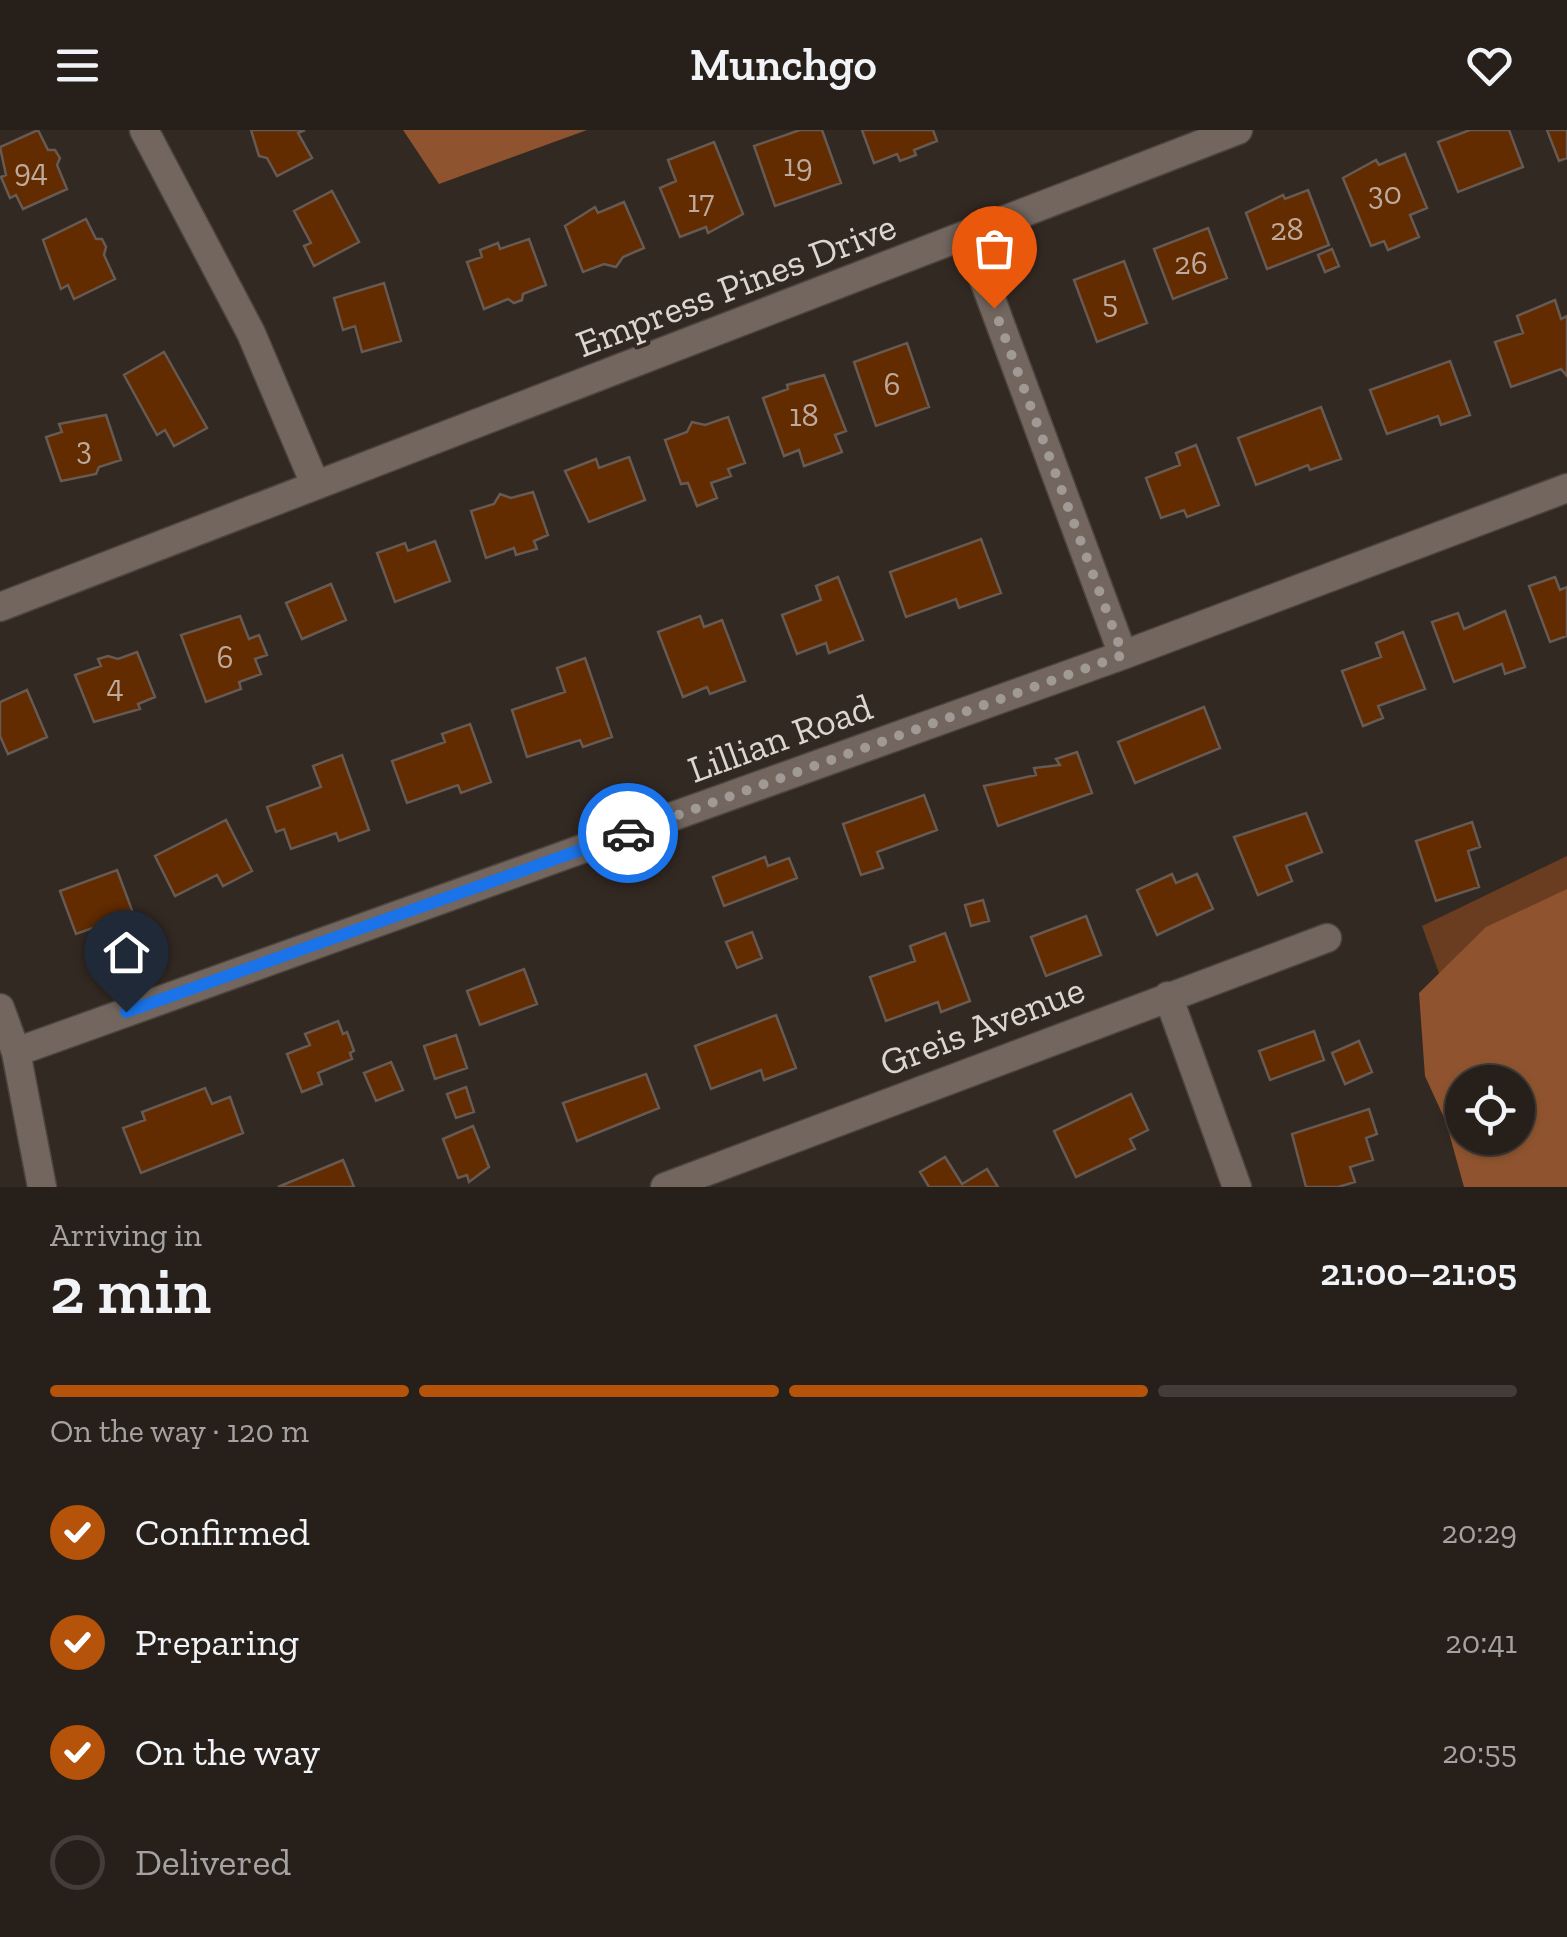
<!DOCTYPE html>
<html lang="en">
<head>
<meta charset="utf-8">
<style>
  :root { --surface:#261f1a; --page:#322c27; --text:#f1f3f6; --muted:#a4a2a2; --line:#423d39; --accent:#b45309 }
  body { margin:0; font-family:"Zilla Slab",serif; background:var(--page); color:var(--text); height:100vh; display:flex; flex-direction:column; font-size:38px; white-space:nowrap }
  * { box-sizing:border-box; margin:0 }
  p { font-size:32px; color:var(--muted) }
  .icon { flex:none; width:55px; height:55px; fill:none; stroke:currentColor; stroke-width:2; stroke-linecap:round; stroke-linejoin:round }
  .map { position:relative; height:1057px; overflow:hidden }
  .panel { display:flex; flex-direction:column; background:var(--surface); flex:1 }
  .panel>* { flex:none }
  .fabs { position:absolute; left:1445px; top:935px; display:grid; gap:20px }
  .fabs a { display:grid; place-items:center; width:90px; height:90px; border-radius:50%; background:var(--surface); box-shadow:0 2px 8px #0004,0 0 0 2px var(--line); font-size:50px }
  .pin { position:absolute; display:grid; place-items:center; width:85px; height:85px; color:#fff; margin:-102px -42px; border-radius:50% 50% 50% 0; rotate:-45deg; box-shadow:0 0 10px #0007 }
  .pin .icon { rotate:45deg }
  .courier { position:absolute; display:grid; place-items:center; width:100px; height:100px; margin:-50px; border:8px solid #1a73e8; border-radius:50%; background:#fff; color:#222; box-shadow:0 2px 12px #0007 }
  .overview em { font-style:normal; font-weight:600 }
  .overview div { display:flex; flex-direction:column-reverse }
  .overview { display:flex; align-items:center; justify-content:space-between; height:170px; padding:0 50px }
  h1 { font-size:65px; font-weight:600; line-height:75px }
  .bar { display:grid; grid-template-columns:repeat(4,1fr); gap:15px 10px; align-content:center; height:120px; padding:0 50px }
  .bar i { height:12px; border-radius:8px; background:var(--line) }
  .bar .on { background:var(--accent) }
  .bar p { grid-column:span 4 }
  ol { padding:0 50px; list-style:none }
  li { display:flex; align-items:center; gap:30px; height:110px }
  li p { margin-inline-start:auto }
  li .icon { padding:10px; border-radius:50%; background:var(--accent); color:#fff; stroke-width:4 }
  li:last-child { color:var(--muted) }
  li i { width:55px; height:55px; border:5px solid var(--line); border-radius:50% }
  header { display:flex; justify-content:space-between; align-items:center; height:130px; padding:0 50px; background:var(--surface); font-size:45px; font-weight:600 }
  .map>svg:first-child { display:block }
</style>
</head>
<body>
<header><svg class="icon" aria-label="menu" viewBox="0 0 24 24"><path d="M4 6h16M4 12h16M4 18h16"/></svg>Munchgo<svg class="icon" aria-label="heart" viewBox="0 0 24 24"><path d="M12 20l-8-8c-3-5 5-10 8-4 3-6 11-1 8 4z"/></svg></header>
<div class="map">
<svg width="1567" height="1057" viewBox="0 0 1567 1057">
  <rect width="100%" height="100%" fill="#332923"/>
  <path fill="#6a3d20" d="M1567,726V1057L1518,1008V952H1478L1422,796Z"/>
  <path fill="#8f542f" fill-rule="evenodd" d="M403,0H587L439,54Z
    M1567,759V1057H1464L1446,992L1425,946L1419,863L1486,797ZM1518,952V1008H1462V952Z"/>
  <path fill="#622b00" stroke="#665a53" stroke-width="2.5" d="M38,0L48,20H55L60,28L57,35L67,59L23,79L16,65L10,68L1,47L6,45L0,17Z
    M251,0H305L298,3L312,28L277,46L267,28L259,26Z
    M800,0H822L841,53L775,76L754,16Z
    M862,0H933L937,11L914,20L916,25L900,31L897,24L874,33Z
    M1470,0H1509L1523,37L1458,62L1438,12Z
    M1547,0H1567V28L1559,31Z
    M714,12L743,84L708,103L706,97L680,107L660,58L676,51L668,30Z
    M1405,24L1427,78L1410,85L1419,107L1388,120L1384,111L1371,116L1343,48L1376,30L1379,35Z
    M1308,60L1329,115L1267,139L1246,83L1283,65L1285,69Z
    M332,61L359,112L314,136L304,116L311,113L294,81Z
    M624,72L644,118L623,127L616,137L604,134L583,142L565,96L595,77L598,83Z
    M86,89L96,109H102L106,117L104,125L115,149L74,169L68,155L61,159L43,110Z
    M1208,98L1227,148L1173,169L1154,119Z
    M529,109L546,155L523,164L522,170L514,173L508,169L484,179L467,132L482,127L480,120L498,113L500,119Z
    M1332,119L1339,136L1325,142L1318,125Z
    M1124,131L1147,193L1097,212L1074,150Z
    M384,153L401,211L362,222L355,196L343,200L334,168Z
    M1555,170L1561,189L1567,186V246L1561,239L1511,257L1495,212L1523,203L1517,186Z
    M907,213L929,277L876,296L854,232Z
    M164,222L207,298L174,316L165,300L157,305L124,245Z
    M1450,231L1470,285L1441,295L1438,286L1387,304L1370,260Z
    M824,245L846,301L835,305L842,322L804,336L799,320L784,326L763,268L788,259L787,255Z
    M1321,277L1341,329L1310,340L1308,335L1256,355L1238,308Z
    M106,285L121,330L99,337L96,344L61,351L46,307L62,302L59,294Z
    M728,287L745,333L728,339L731,346L711,353L717,368L697,376L688,353L681,354L665,310L687,302L692,292L705,295Z
    M1196,315L1219,375L1187,387L1184,380L1161,388L1146,348L1180,335L1176,323Z
    M629,327L645,370L589,392L565,341L596,329L599,338Z
    M533,362L548,405L534,411L537,419L516,425L514,418L486,428L471,381L494,374L500,364L511,368Z
    M981,409L1001,463L959,478L956,469L906,487L890,442Z
    M435,411L450,451L395,472L377,423L405,413L408,421Z
    M838,447L863,510L829,523L826,513L797,524L782,485L821,470L816,456Z
    M1555,447L1560,460L1567,457V506L1550,512L1529,456Z
    M331,454L346,490L302,509L286,473Z
    M1505,481L1525,537L1505,544L1502,534L1454,552L1432,492L1458,483L1464,499Z
    M240,486L249,509L259,505L267,525L255,529L261,544L239,552L241,559L206,572L181,505Z
    M700,486L704,497L722,490L745,551L710,564L707,557L683,567L658,502Z
    M1403,502L1425,559L1378,576L1383,588L1363,596L1342,541L1381,527L1376,513Z
    M137,522L155,567L138,574L140,579L94,592L75,545L101,536L98,529L108,526L118,529Z
    M585,528L612,607L583,617L580,610L527,627L512,580L565,562L557,538Z
    M27,560L47,607L8,624L0,606V572Z
    M1204,577L1220,618L1135,653L1118,612Z
    M470,594L491,652L461,663L458,655L407,673L392,631L445,612L442,604Z
    M1077,622L1092,663L998,696L984,656L1036,645L1034,638L1060,635L1056,629Z
    M342,625L369,700L339,711L336,703L291,719L284,699L276,702L267,677L321,657L313,636Z
    M924,665L937,700L877,722L883,738L861,745L843,694Z
    M1306,683L1322,722L1286,736L1292,751L1258,765L1234,707Z
    M226,690L252,741L223,756L217,745L175,766L155,726Z
    M1472,692L1480,717L1468,721L1479,757L1436,771L1416,711Z
    M765,727L768,736L789,728L797,748L724,776L713,747Z
    M117,740L136,791L106,802L104,794L76,804L60,761Z
    M1172,744L1176,753L1197,744L1213,779L1157,805L1137,760Z
    M983,770L989,791L971,796L965,775Z
    M1086,786L1101,825L1046,846L1031,807Z
    M752,802L762,828L737,838L726,812Z
    M945,803L970,871L941,882L938,872L886,891L870,847L915,831L910,816Z
    M524,839L537,874L480,895L467,861Z
    M776,885L796,938L764,950L761,940L711,959L695,916Z
    M338,891L343,904L347,902L354,921L350,923L352,929L318,943L322,954L302,962L287,924L310,915L305,904Z
    M1314,901L1324,930L1270,950L1259,921Z
    M456,905L467,938L435,949L424,916Z
    M1359,911L1372,942L1345,954L1332,923Z
    M391,932L403,960L376,971L364,943Z
    M646,944L659,978L577,1011L563,973Z
    M466,957L474,982L456,988L447,964Z
    M205,958L212,974L230,967L243,1003L141,1043L123,998L145,990L142,982Z
    M1131,964L1148,1000L1130,1009L1135,1019L1076,1047L1054,1001Z
    M1369,979L1377,1004L1366,1008L1373,1030L1350,1037L1355,1052L1338,1057H1306L1292,1004Z
    M473,996L489,1037L469,1052L467,1045L458,1048L443,1009Z
    M945,1027L962,1054L987,1039L998,1057H929L920,1042Z
    M343,1030L354,1057H278Z"/>
  <g fill="none" stroke-linecap="round" stroke-linejoin="round">
    <g stroke="#4d443f" stroke-width="31">
      <path id="minor" d="M144,0L251,203L315,354
        M968,107L1123,525
        M0,477L1238,0
        M1168,866L1237,1057
        M16,922L1123,525L1567,358
        M665,1057L1327,808"/>
    </g>
    <g stroke="#4d443f" stroke-width="31">
      <path id="tertiary" d="M0,878L16,922L42,1057"/>
    </g>
    <use href="#minor" stroke="#72665f" stroke-width="28"/>
    <use href="#tertiary" stroke="#72665f" stroke-width="28"/>
  </g>
  <g fill="none" stroke-linecap="round" stroke-linejoin="round">
    <path stroke="#a19994" stroke-width="10" stroke-dasharray="0 18" d="M628,703L1123,525L994,178"/>
    <path stroke="#1a73e8" stroke-width="12" d="M126,882L628,703"/>
  </g>
  <g text-anchor="middle" dominant-baseline="central" stroke-width="8" stroke-linejoin="round" paint-order="stroke">
    <g font-size="32" fill="#beaa9d">
      <text x="798" y="35">19</text>
      <text x="31" y="40">94</text>
      <text x="1385" y="63">30</text>
      <text x="701" y="71">17</text>
      <text x="1287" y="99">28</text>
      <text x="1191" y="133">26</text>
      <text x="1110" y="172">5</text>
      <text x="892" y="254">6</text>
      <text x="804" y="285">18</text>
      <text x="84" y="318">3</text>
      <text x="225" y="527">6</text>
      <text x="115" y="556">4</text>
    </g>
    <g font-size="38" fill="#dcd5d1" stroke="#332923">
      <text transform="translate(736 155) rotate(-21)">Empress Pines Drive</text>
      <text transform="translate(780 608) rotate(-20)">Lillian Road</text>
      <text transform="translate(982 896) rotate(-21)">Greis Avenue</text>
    </g>
  </g>
</svg>
<div class="fabs">
<a><svg class="icon" aria-label="locate" viewBox="0 0 24 24"><circle cx="12" cy="12" r="6"/><path d="M12 2v4M12 18v4M2 12h4M18 12h4"/></svg></a>
</div>
<div class="pin" style="left:994px;top:178px;background:#ea580c"><svg class="icon" aria-label="bag" viewBox="0 0 24 24"><path d="M5 8h14l-1 12H6zM9 8a3 3 0 0 1 6 0"/></svg></div>
<div class="pin" style="left:126px;top:882px;background:#1f2937"><svg class="icon" aria-label="home" viewBox="0 0 24 24"><path d="M3 11l9-7 9 7M6 9v11h12V9"/></svg></div>
<div class="courier" style="left:628px;top:703px"><svg class="icon" aria-label="car" viewBox="0 0 24 24"><path d="M5 17H2v-5l4-1 3-4h7l3 4 3 1v5h-3M9 17h6M6 11h13"/><circle cx="7" cy="17" r="2"/><circle cx="17" cy="17" r="2"/></svg></div>
</div>
<section class="panel">
<div class="overview"><div><h1>2 min</h1><p>Arriving in</p></div><em>21:00–21:05</em></div>
<div class="bar"><i class="on"></i><i class="on"></i><i class="on"></i><i></i><p>On the way · 120 m</p></div>
<ol>
<li><svg class="icon" aria-label="check" viewBox="0 0 24 24"><path d="M5 12l5 5 9-10"/></svg>Confirmed<p>20:29</p></li>
<li><svg class="icon" aria-label="check" viewBox="0 0 24 24"><path d="M5 12l5 5 9-10"/></svg>Preparing<p>20:41</p></li>
<li><svg class="icon" aria-label="check" viewBox="0 0 24 24"><path d="M5 12l5 5 9-10"/></svg>On the way<p>20:55</p></li>
<li><i></i>Delivered</li>
</ol>
</section>
</body>
</html>
